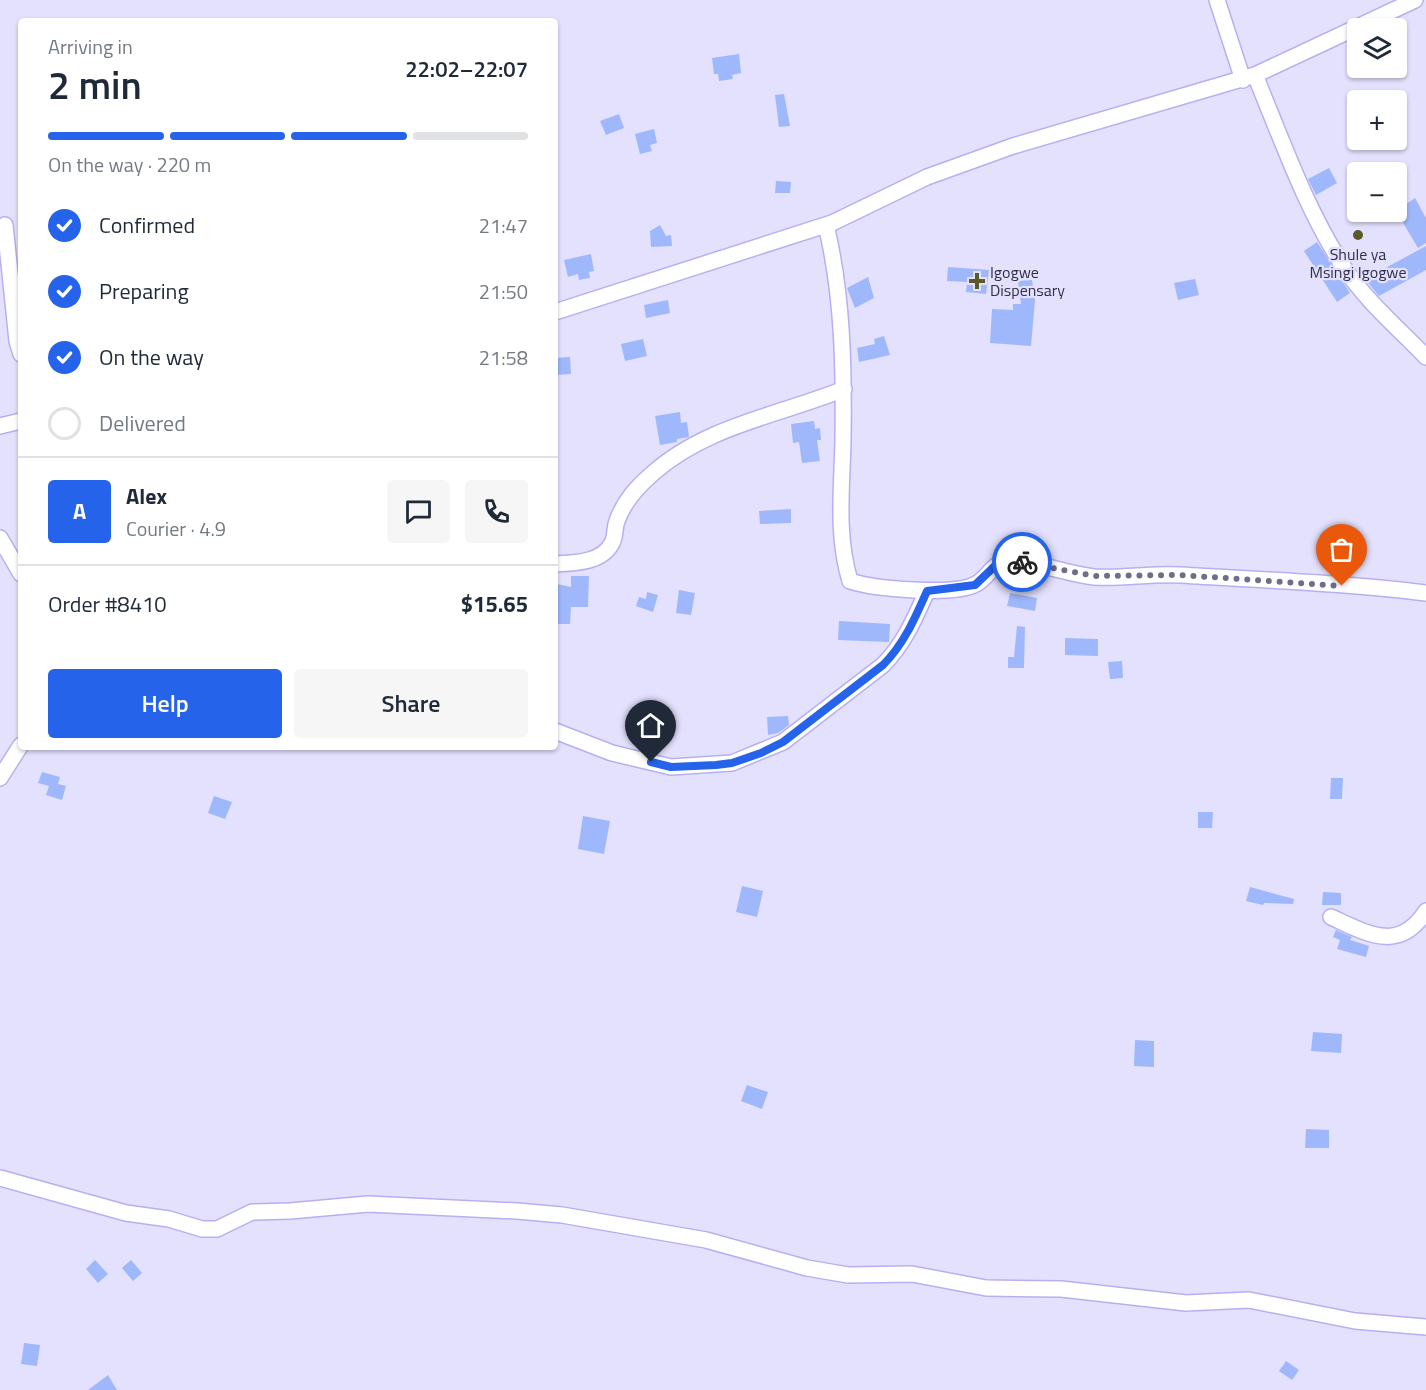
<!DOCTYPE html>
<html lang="en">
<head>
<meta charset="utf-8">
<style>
  :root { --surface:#fff; --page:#f6f6f7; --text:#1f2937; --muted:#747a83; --line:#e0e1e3; --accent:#2563eb }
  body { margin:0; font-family:"Titillium Web",sans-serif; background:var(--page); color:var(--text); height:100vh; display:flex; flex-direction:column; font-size:22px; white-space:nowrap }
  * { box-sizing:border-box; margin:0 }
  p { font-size:20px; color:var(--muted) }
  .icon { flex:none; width:33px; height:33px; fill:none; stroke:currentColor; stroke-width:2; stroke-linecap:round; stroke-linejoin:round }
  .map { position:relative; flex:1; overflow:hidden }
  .sheet { position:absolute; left:18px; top:18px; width:540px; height:732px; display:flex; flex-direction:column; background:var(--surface); border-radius:6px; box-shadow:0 2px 4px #0004 }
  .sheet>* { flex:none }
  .tools { position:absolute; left:1347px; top:18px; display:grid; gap:12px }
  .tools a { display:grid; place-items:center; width:60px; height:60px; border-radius:6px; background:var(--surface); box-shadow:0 2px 4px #0004; font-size:30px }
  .pin { position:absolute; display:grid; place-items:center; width:51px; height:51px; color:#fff; margin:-62px -26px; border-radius:50% 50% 50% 0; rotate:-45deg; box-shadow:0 0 6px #0007 }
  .pin .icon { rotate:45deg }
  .courier { position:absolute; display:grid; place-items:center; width:60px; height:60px; margin:-30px; border:4px solid #2563eb; border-radius:50%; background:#fff; color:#222; box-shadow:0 2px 8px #0007 }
  .summary em { font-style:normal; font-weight:600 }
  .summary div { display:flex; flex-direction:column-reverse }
  .summary { display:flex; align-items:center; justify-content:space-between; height:102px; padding:0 30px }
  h1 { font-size:39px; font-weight:600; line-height:45px }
  .bar { display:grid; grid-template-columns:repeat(4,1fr); gap:9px 6px; align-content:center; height:72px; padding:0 30px }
  .bar i { height:8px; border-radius:4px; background:var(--line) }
  .bar .on { background:var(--accent) }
  .bar p { grid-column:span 4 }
  .line { display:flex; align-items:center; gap:15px; padding:0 30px; border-top:2px solid var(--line) }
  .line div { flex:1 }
  .round { display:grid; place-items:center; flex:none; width:63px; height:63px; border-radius:6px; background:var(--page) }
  ol { padding:0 30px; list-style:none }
  li { display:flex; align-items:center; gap:18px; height:66px }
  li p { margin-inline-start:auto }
  li .icon { padding:6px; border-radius:50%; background:var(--accent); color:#fff; stroke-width:4 }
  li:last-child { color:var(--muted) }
  li i { width:33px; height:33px; border:3px solid var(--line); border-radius:50% }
  .button { display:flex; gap:12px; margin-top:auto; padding:12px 30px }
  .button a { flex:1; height:69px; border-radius:6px; background:var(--accent); color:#fff; font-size:24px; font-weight:600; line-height:69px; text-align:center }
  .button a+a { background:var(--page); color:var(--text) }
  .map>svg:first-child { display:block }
</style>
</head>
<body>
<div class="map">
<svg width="1426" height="1390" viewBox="0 0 1426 1390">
  <rect width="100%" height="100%" fill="#e3e1fd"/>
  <path fill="#9fb8fb" d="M739,54L741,73L732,75L733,79L719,81L718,74H714L712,58Z
    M784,94L790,126L779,127L775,95Z
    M619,114L624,128L606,135L600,121Z
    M654,129L657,143L650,145L652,151L640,154L635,134Z
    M1329,168L1337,183L1316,195L1308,179Z
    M776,181L791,182L790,193H775Z
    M1415,198L1426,218V243L1418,248L1396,211Z
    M660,225L666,236L671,235L672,246L651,247L650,231Z
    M1317,242L1350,293L1337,302L1304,251Z
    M1426,246V270L1379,296L1365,279Z
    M591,254L594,271L589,272L590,278L579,280L578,274L568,277L564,260Z
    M948,267L989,270L986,294L966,292L967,282L947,281Z
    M868,277L874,298L855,308L847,288Z
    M1195,279L1199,295L1178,300L1174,283Z
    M1032,280L1035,300L1031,346L990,343L992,309L1013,310V304H1021L1018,281Z
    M668,300L670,313L646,318L644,305Z
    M884,336L890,355L859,362L857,348L875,344L874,339Z
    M643,339L647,356L625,361L621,344Z
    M570,357L571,374L555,375V358Z
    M680,412L681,423L687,422L689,437L677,439V442L660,445L655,416Z
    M814,421L815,429L820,428L821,440H817L820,461L802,463L799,442L793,443L791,424Z
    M791,509V523L760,524L759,511Z
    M571,576H589L588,607H571L570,624H555L557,584L571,587Z
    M679,590L695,593L691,615L676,613Z
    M647,592L658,595L653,612L636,606L639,597L646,599Z
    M1010,593L1037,598L1035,611L1007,606Z
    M839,621L890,624L889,642L838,640Z
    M1017,626L1025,627L1024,668H1008V657H1014Z
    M1065,638L1098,639V656L1065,655Z
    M1122,661L1123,678L1110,679L1108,662Z
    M788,716L789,725L778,733L768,735L767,717Z
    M42,772L60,777L58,784L66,786L62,800L46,795L49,786L38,783Z
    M1331,778H1343L1342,799H1330Z
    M214,796L232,802L225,819L208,813Z
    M1198,812H1213L1212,828H1198Z
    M583,816L610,821L604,854L578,849Z
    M742,886L763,891L757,917L736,912Z
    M1250,887L1294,899L1293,904L1264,903L1263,905L1246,901Z
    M1323,892L1341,893V905H1322Z
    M1336,930L1352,937L1350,940L1369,946L1366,957L1337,949L1340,940L1333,937Z
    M1313,1032L1342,1034L1341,1053L1311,1051Z
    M1135,1040L1154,1041V1067L1134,1066Z
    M747,1085L768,1092L762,1109L741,1101Z
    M1306,1129L1329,1130V1148H1305Z
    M95,1260L108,1274L98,1283L86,1269Z
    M131,1260L142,1273L133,1281L122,1268Z
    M24,1343L40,1345L37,1366L21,1364Z
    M1286,1361L1299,1370L1292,1380L1279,1371Z
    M108,1375L117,1390H88Z"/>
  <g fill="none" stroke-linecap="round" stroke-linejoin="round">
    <g stroke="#b6b0f3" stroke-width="18">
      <path id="minor" d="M1217,0L1243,80
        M1255,75C1282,140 1305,207 1343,266C1365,300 1398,328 1426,357
        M5,225L17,341L21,354
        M826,225C843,296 844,368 843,440C842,488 836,535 850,581C874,589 955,596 976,584C989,577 992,562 1009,562C1037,561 1066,574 1094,577C1123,579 1152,573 1181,575C1262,580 1345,583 1426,593
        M555,312L832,223L927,177L1013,146L1255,75L1415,0
        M0,426L21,421
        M0,538L21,574
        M555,564C574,563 602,563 612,543C616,536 614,528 617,521C624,501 637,487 652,474C705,426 780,415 844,389
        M555,731L612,753L671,767L732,763L783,742L883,665C904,644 915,618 927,591
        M0,778L21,745
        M1331,917C1368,934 1399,953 1426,911
        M0,1178L126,1213L169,1219L202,1229H217L252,1212L290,1211L368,1204L517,1211L562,1215L706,1240L807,1268L848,1275L912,1274L986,1288L1061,1289L1186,1303L1249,1300L1355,1321L1426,1327"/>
    </g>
    <use href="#minor" stroke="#fff" stroke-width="15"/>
  </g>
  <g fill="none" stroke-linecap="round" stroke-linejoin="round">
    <path stroke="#706d89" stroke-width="6" stroke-dasharray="0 10.8" d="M1022,562L1094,576L1180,575L1342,586"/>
    <path stroke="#2563eb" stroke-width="8" d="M651,762L671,767L716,765L732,763L761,753L783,742L883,665C904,644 915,618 927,591L975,585L997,564L1022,562"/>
  </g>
  <g fill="#5b5b28" stroke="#e3e1fd" stroke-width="2">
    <circle cx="1358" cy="235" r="6"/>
    <path d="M974 272h6v6h6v6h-6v6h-6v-6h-6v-6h6z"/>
  </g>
  <g text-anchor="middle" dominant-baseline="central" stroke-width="4.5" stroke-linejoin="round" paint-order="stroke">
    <g font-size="16" fill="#322f4a" stroke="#e3e1fd">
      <text x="1358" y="254">Shule ya<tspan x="1358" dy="18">Msingi Igogwe</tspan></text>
      <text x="990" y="272" text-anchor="start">Igogwe<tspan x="990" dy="18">Dispensary</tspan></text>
    </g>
  </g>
</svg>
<div class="tools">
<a><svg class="icon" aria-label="layers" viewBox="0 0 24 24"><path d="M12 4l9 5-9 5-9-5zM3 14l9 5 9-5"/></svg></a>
<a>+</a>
<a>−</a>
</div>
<div class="pin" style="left:1342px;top:586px;background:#ea580c"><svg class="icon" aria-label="bag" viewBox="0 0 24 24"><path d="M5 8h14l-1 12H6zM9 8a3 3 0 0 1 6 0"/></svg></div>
<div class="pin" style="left:651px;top:762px;background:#1f2937"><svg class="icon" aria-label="home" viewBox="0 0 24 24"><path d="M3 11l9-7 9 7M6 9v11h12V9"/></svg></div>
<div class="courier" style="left:1022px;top:562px"><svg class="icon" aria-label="bike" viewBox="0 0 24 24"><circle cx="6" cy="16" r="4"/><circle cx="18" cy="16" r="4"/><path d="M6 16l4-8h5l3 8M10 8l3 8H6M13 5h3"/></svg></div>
<section class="sheet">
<div class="summary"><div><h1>2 min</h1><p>Arriving in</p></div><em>22:02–22:07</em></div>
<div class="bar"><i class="on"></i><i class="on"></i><i class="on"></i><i></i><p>On the way · 220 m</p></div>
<ol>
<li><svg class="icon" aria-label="check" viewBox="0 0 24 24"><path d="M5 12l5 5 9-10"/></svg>Confirmed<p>21:47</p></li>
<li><svg class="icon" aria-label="check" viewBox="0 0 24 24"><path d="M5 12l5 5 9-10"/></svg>Preparing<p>21:50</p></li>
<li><svg class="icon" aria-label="check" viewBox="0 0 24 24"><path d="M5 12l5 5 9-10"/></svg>On the way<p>21:58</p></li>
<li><i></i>Delivered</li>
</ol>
<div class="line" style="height:108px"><b class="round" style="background:var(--accent);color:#fff">A</b><div><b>Alex</b><p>Courier · 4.9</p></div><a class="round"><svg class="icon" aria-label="chat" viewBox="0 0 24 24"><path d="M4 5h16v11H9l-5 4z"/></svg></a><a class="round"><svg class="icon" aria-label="phone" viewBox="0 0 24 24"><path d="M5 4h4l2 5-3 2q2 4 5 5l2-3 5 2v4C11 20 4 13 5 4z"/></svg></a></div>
<div class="line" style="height:78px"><div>Order #8410</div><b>$15.65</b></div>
<div class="button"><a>Help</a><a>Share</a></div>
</section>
</div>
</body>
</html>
